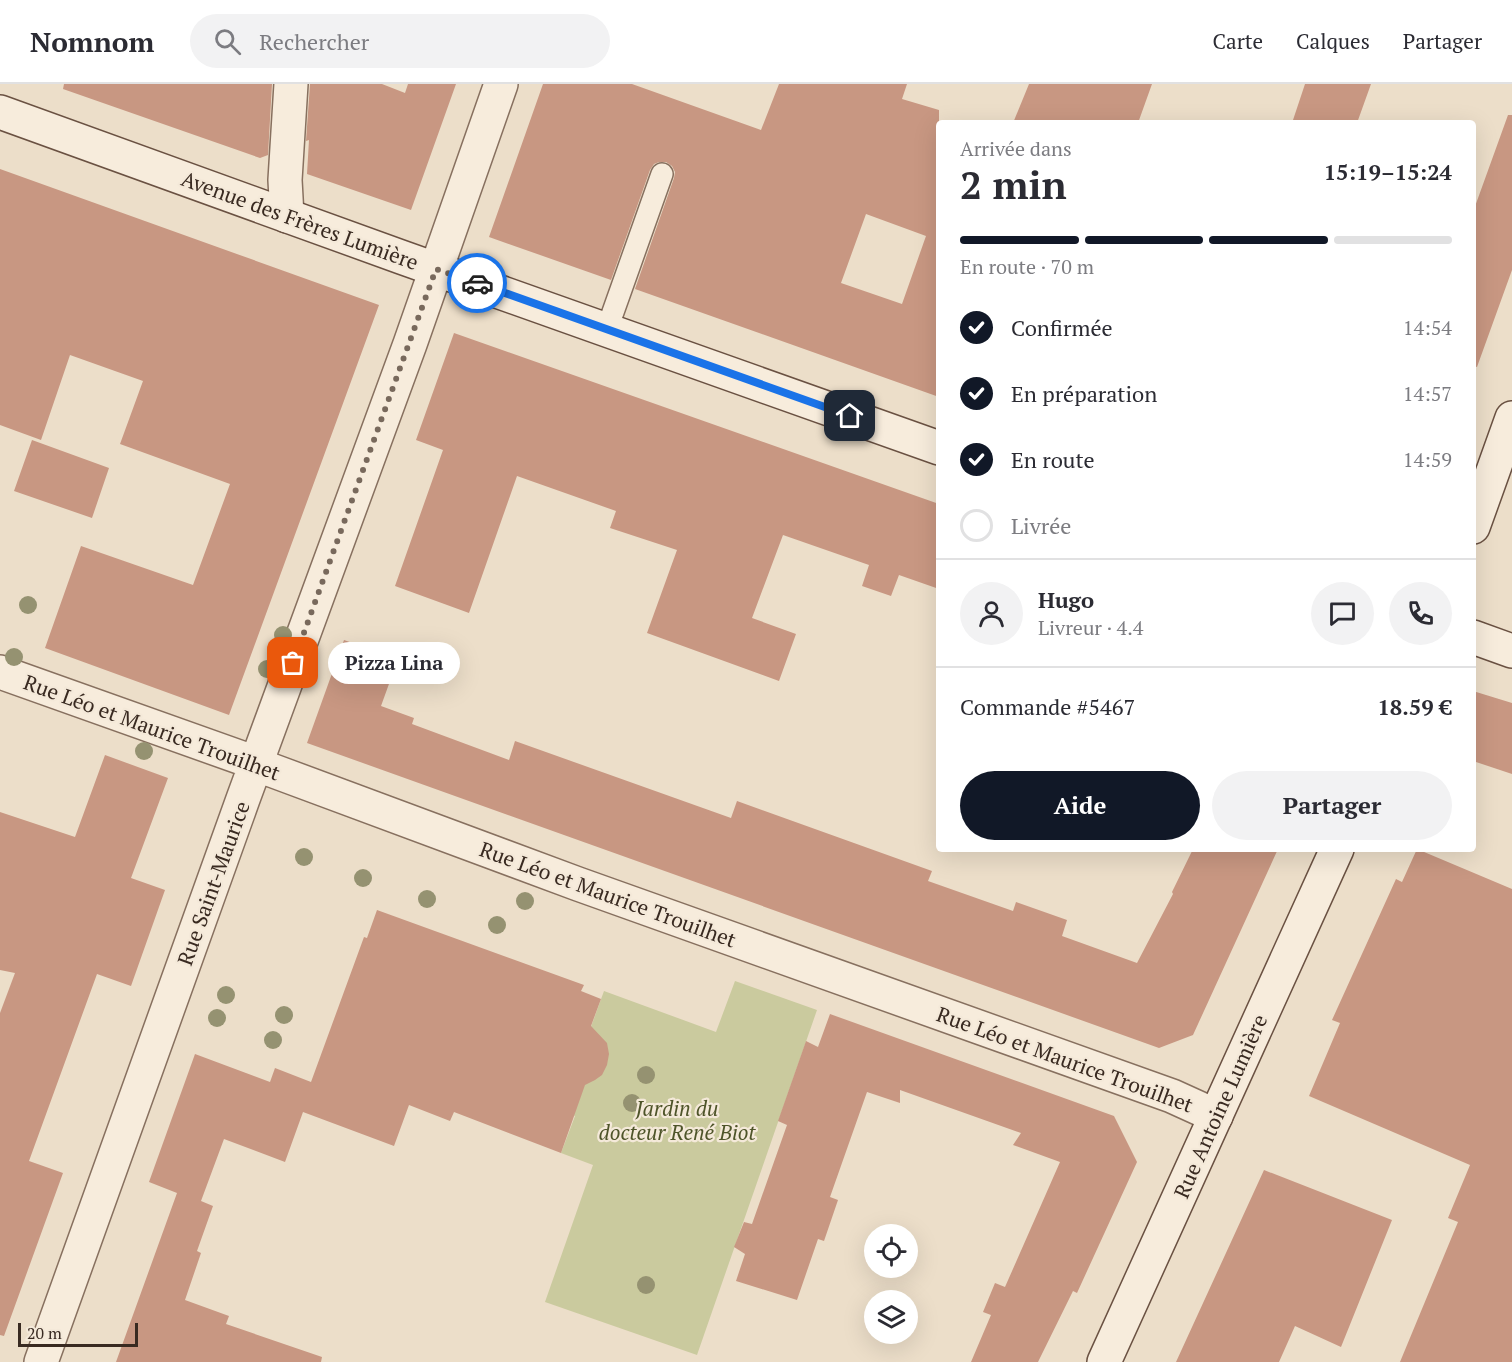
<!DOCTYPE html>
<html lang="fr">
<head>
<meta charset="utf-8">
<style>
  :root { --surface:#fff; --page:#f2f2f3; --text:#2b2b33; --muted:#7c7c81; --line:#e1e1e2; --accent:#111827 }
  body { margin:0; font-family:"PT Serif",serif; background:var(--page); color:var(--text); height:100vh; display:flex; flex-direction:column; font-size:22px; white-space:nowrap }
  * { box-sizing:border-box; margin:0 }
  p { font-size:20px; color:var(--muted) }
  .icon { flex:none; width:33px; height:33px; fill:none; stroke:currentColor; stroke-width:2; stroke-linecap:round; stroke-linejoin:round }
  .map { position:relative; flex:1; overflow:hidden }
  .panel { position:absolute; left:936px; top:36px; width:540px; height:732px; display:flex; flex-direction:column; background:var(--surface); border-radius:6px; box-shadow:0 6px 24px #0002 }
  .panel>* { flex:none }
  .controls { position:absolute; left:864px; top:1140px; display:grid; gap:12px }
  .controls a { display:grid; place-items:center; width:54px; height:54px; border-radius:50%; background:var(--surface); box-shadow:0 6px 24px #0002; font-size:30px }
  .scale { position:absolute; left:18px; bottom:15px; width:120px; box-sizing:border-box; padding-left:6px; border:3px solid #392a21; border-top:0; font-size:16px; line-height:21px; white-space:nowrap; color:#392a21; -webkit-text-stroke:4px #f4e9d9; paint-order:stroke }
  .pin { position:absolute; display:grid; place-items:center; width:51px; height:51px; color:#fff; margin:-26px; border-radius:12px; box-shadow:0 3px 9px #0006 }
  .courier { position:absolute; display:grid; place-items:center; width:60px; height:60px; margin:-30px; border:4px solid #1a73e8; border-radius:50%; background:#fff; color:#222; box-shadow:0 2px 8px #0007 }
  .bubble { position:absolute; height:42px; border-radius:21px; background:var(--surface); box-shadow:0 6px 24px #0002; font-size:20px; font-weight:600; line-height:42px; text-align:center }
  .headline em { font-style:normal; font-weight:600 }
  .headline div { display:flex; flex-direction:column-reverse }
  .headline { display:flex; align-items:center; justify-content:space-between; height:102px; padding:0 24px }
  h1 { font-size:39px; font-weight:600; line-height:45px }
  .bar { display:grid; grid-template-columns:repeat(4,1fr); gap:9px 6px; align-content:center; height:72px; padding:0 24px }
  .bar i { height:8px; border-radius:4px; background:var(--line) }
  .bar .current { background:var(--accent) }
  .bar p { grid-column:span 4 }
  .line { display:flex; align-items:center; gap:15px; padding:0 24px; border-top:2px solid var(--line) }
  .line div { flex:1 }
  .round { display:grid; place-items:center; flex:none; width:63px; height:63px; border-radius:32px; background:var(--page) }
  ol { padding:0 24px; list-style:none }
  li { display:flex; align-items:center; gap:18px; height:66px }
  li p { margin-inline-start:auto }
  li .icon { padding:6px; border-radius:50%; background:var(--accent); color:#fff; stroke-width:4 }
  li:last-child { color:var(--muted) }
  li i { width:33px; height:33px; border:3px solid var(--line); border-radius:50% }
  .cta { display:flex; gap:12px; margin-top:auto; padding:12px 24px }
  .cta a { flex:1; height:69px; border-radius:36px; background:var(--accent); color:#fff; font-size:24px; font-weight:600; line-height:69px; text-align:center }
  .cta a+a { background:var(--page); color:var(--text) }
  header { display:flex; align-items:center; gap:36px; box-sizing:border-box; height:84px; padding:0 30px; background:var(--surface); border-bottom:2px solid var(--line) }
  header strong { font-size:28px }
  nav { display:flex; gap:33px; margin-inline-start:auto; font-size:21px }
  .search { width:420px; height:54px; background:var(--page); display:flex; align-items:center; gap:15px; box-sizing:border-box; padding:0 21px; border-radius:33px; color:var(--muted); font-size:22px }
  .map>svg:first-child { display:block }
</style>
</head>
<body>
<header>
<strong>Nomnom</strong>
<div class="search"><svg class="icon" aria-label="search" viewBox="0 0 24 24"><circle cx="10" cy="10" r="6"/><path d="M15 15l6 6"/></svg>Rechercher</div>
<nav><a>Carte</a><a>Calques</a><a>Partager</a></nav>
</header>
<div class="map">
<svg width="1512" height="1278" viewBox="0 0 1512 1278">
  <rect width="100%" height="100%" fill="#ecdec9"/>
  <path fill="#caca9e" d="M735,897L817,926L697,1271L545,1218L593,1081L561,1069L575,1032L561,1025L604,907L716,948Z"/>
  <path fill="#c89782" fill-rule="evenodd" d="M64,0H272L268,71L260,74L63,5Z
    M310,0H382L405,9L408,0H456L411,126L307,90L309,56L306,57Z
    M543,0H632L761,46L779,0H907L902,15L939,26V313L635,205L674,94L675,88L672,82L666,78H659L654,80L650,86L611,196L489,153ZM866,130L926,152L902,220L841,199Z
    M1029,0H1152L1138,39H1013Z
    M1305,0H1371L1357,39H1292Z
    M1508,31H1512V186L1477,283L1473,282V128Z
    M0,85L379,221L229,631L45,564L81,462L193,501L230,400L120,360L143,297L70,271L41,356L0,341Z
    M454,249L939,420V505L899,491L891,512L862,502L869,481L783,451L752,534L796,550L779,597L647,549L677,466L610,444L616,427L517,392L469,529L395,502L443,366L416,356Z
    M32,356L109,384L92,434L14,407Z
    M344,556L398,575L381,622L414,634L412,640L509,676L515,657L731,734L737,717L932,787L928,797L1013,827L1016,818L1067,836L1062,852L1137,879L1173,810L1172,808L1193,765H1278L1193,951L1159,964L307,659Z
    M1473,607L1512,619V690L1473,677Z
    M105,671L168,694L131,794L165,806L131,902L97,890L29,1077L63,1089L4,1252L0,1251V929L15,889L0,886V728L75,753Z
    M1417,765L1512,805V1278H1400L1458,1138L1448,1134L1470,1081L1309,1012L1340,939L1332,936L1396,795L1402,798Z
    M377,826L584,901L581,907L601,915L591,942L607,959L609,970L607,981L602,991L595,996L585,1001L561,1069L454,1028L450,1037L409,1021L394,1062L303,1028L285,1078L224,1055L201,1117L213,1122L197,1167L201,1169L185,1216L229,1232L226,1240L322,1273L321,1278H116L177,1109L149,1098L195,970L270,998L275,984L311,998L364,853L367,854Z
    M830,930L1114,1032L1137,1078L1077,1209L1073,1207L1038,1278H971L991,1231L983,1228L995,1199L1005,1203L1060,1078L1013,1061L1021,1049L900,1006V1019L867,1008L830,1113L838,1116L824,1157L818,1155L797,1216L736,1197L745,1170L734,1163L744,1138L752,1140L787,1041L778,1037L806,957L818,963Z
    M1264,1086L1392,1136L1341,1263L1295,1242L1279,1278H1176Z"/>
  <g fill="none" stroke-linecap="round" stroke-linejoin="round">
    <g stroke="#87705f" stroke-width="24">
      <path id="lane" d="M607,245L662,90"/>
    </g>
    <g stroke="#87705f" stroke-width="36">
      <path id="street" d="M287,132L285,96L291,0
        M0,588L256,679L271,686L578,800L1172,1012L1216,1032
        M41,1278L243,715L410,260L501,0"/>
    </g>
    <g stroke="#6a5142" stroke-width="36">
      <path id="secondary" d="M0,28L401,173L939,364
        M1473,443L1512,334
        M1473,553L1512,567
        M1104,1278L1337,765"/>
    </g>
    <use href="#lane" stroke="#f7ecdc" stroke-width="21"/>
    <use href="#street" stroke="#f7ecdc" stroke-width="33"/>
    <use href="#secondary" stroke="#f7ecdc" stroke-width="33"/>
  </g>
  <g fill="#959271">
    <circle cx="28" cy="521" r="9"/>
    <circle cx="283" cy="551" r="9"/>
    <circle cx="14" cy="573" r="9"/>
    <circle cx="267" cy="585" r="9"/>
    <circle cx="144" cy="667" r="9"/>
    <circle cx="304" cy="773" r="9"/>
    <circle cx="363" cy="794" r="9"/>
    <circle cx="427" cy="815" r="9"/>
    <circle cx="525" cy="817" r="9"/>
    <circle cx="497" cy="841" r="9"/>
    <circle cx="226" cy="911" r="9"/>
    <circle cx="284" cy="931" r="9"/>
    <circle cx="217" cy="934" r="9"/>
    <circle cx="273" cy="956" r="9"/>
    <circle cx="646" cy="991" r="9"/>
    <circle cx="632" cy="1019" r="9"/>
    <circle cx="646" cy="1201" r="9"/>
  </g>
  <g fill="none" stroke-linecap="round" stroke-linejoin="round">
    <path stroke="#78695c" stroke-width="6" stroke-dasharray="0 10.8" d="M293,579L436,185L477,199"/>
    <path stroke="#1a73e8" stroke-width="8" d="M477,199L850,332"/>
  </g>
  <g text-anchor="middle" dominant-baseline="central" stroke-width="4.5" stroke-linejoin="round" paint-order="stroke">
    <g font-size="21" fill="#392a21" stroke="#f4e9d9">
      <text transform="translate(300 136) rotate(20)">Avenue des Frères Lumière</text>
      <text transform="translate(152 643) rotate(20)">Rue Léo et Maurice Trouilhet</text>
      <text transform="translate(213 799) rotate(-70)">Rue Saint-Maurice</text>
      <text transform="translate(608 810) rotate(20)">Rue Léo et Maurice Trouilhet</text>
      <text transform="translate(1065 975) rotate(20)">Rue Léo et Maurice Trouilhet</text>
      <text transform="translate(1220 1022) rotate(-66)">Rue Antoine Lumière</text>
    </g>
    <g font-size="21" font-style="italic" fill="#4e5429" stroke="#f4e9d9">
      <text x="677" y="1024">Jardin du<tspan x="677" dy="24">docteur René Biot</tspan></text>
    </g>
  </g>
</svg>
<div class="controls">
<a><svg class="icon" aria-label="locate" viewBox="0 0 24 24"><circle cx="12" cy="12" r="6"/><path d="M12 2v4M12 18v4M2 12h4M18 12h4"/></svg></a>
<a><svg class="icon" aria-label="layers" viewBox="0 0 24 24"><path d="M12 4l9 5-9 5-9-5zM3 14l9 5 9-5"/></svg></a>
</div>
<div class="scale">20 m</div>
<div class="pin" style="left:293px;top:579px;background:#ea580c"><svg class="icon" aria-label="bag" viewBox="0 0 24 24"><path d="M5 8h14l-1 12H6zM9 8a3 3 0 0 1 6 0"/></svg></div>
<div class="pin" style="left:850px;top:332px;background:#1f2937"><svg class="icon" aria-label="home" viewBox="0 0 24 24"><path d="M3 11l9-7 9 7M6 9v11h12V9"/></svg></div>
<div class="courier" style="left:477px;top:199px"><svg class="icon" aria-label="car" viewBox="0 0 24 24"><path d="M5 17H2v-5l4-1 3-4h7l3 4 3 1v5h-3M9 17h6M6 11h13"/><circle cx="7" cy="17" r="2"/><circle cx="17" cy="17" r="2"/></svg></div>
<div class="bubble" style="left:328px;top:558px;width:132px">Pizza Lina</div>
<section class="panel">
<div class="headline"><div><h1>2 min</h1><p>Arrivée dans</p></div><em>15:19–15:24</em></div>
<div class="bar"><i class="current"></i><i class="current"></i><i class="current"></i><i></i><p>En route · 70 m</p></div>
<ol>
<li><svg class="icon" aria-label="check" viewBox="0 0 24 24"><path d="M5 12l5 5 9-10"/></svg>Confirmée<p>14:54</p></li>
<li><svg class="icon" aria-label="check" viewBox="0 0 24 24"><path d="M5 12l5 5 9-10"/></svg>En préparation<p>14:57</p></li>
<li><svg class="icon" aria-label="check" viewBox="0 0 24 24"><path d="M5 12l5 5 9-10"/></svg>En route<p>14:59</p></li>
<li><i></i>Livrée</li>
</ol>
<div class="line" style="height:108px"><a class="round"><svg class="icon" aria-label="person" viewBox="0 0 24 24"><circle cx="12" cy="8" r="4"/><path d="M4 21q1-7 8-7t8 7"/></svg></a><div><b>Hugo</b><p>Livreur · 4.4</p></div><a class="round"><svg class="icon" aria-label="chat" viewBox="0 0 24 24"><path d="M4 5h16v11H9l-5 4z"/></svg></a><a class="round"><svg class="icon" aria-label="phone" viewBox="0 0 24 24"><path d="M5 4h4l2 5-3 2q2 4 5 5l2-3 5 2v4C11 20 4 13 5 4z"/></svg></a></div>
<div class="line" style="height:78px"><div>Commande #5467</div><b>18.59 €</b></div>
<div class="cta"><a>Aide</a><a>Partager</a></div>
</section>
</div>
</body>
</html>
